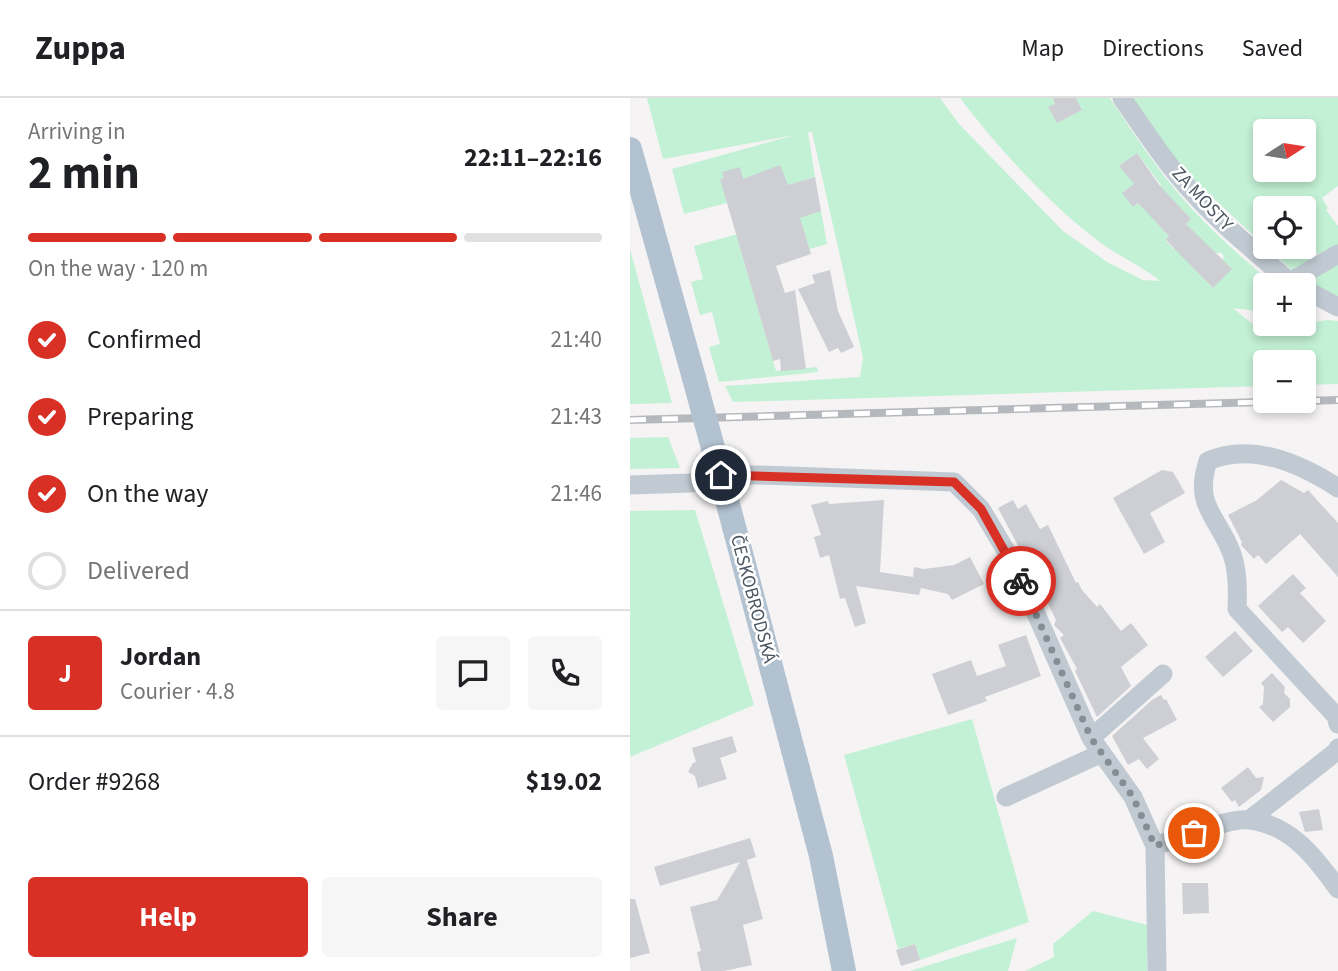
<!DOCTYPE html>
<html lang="en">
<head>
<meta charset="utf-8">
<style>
  :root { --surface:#fff; --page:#f6f6f6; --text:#202124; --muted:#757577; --line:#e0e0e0; --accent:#d93025 }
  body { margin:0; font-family:"Source Sans 3",sans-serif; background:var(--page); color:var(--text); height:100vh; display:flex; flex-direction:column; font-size:26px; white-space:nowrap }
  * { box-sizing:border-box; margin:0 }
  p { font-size:23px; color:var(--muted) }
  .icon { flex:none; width:38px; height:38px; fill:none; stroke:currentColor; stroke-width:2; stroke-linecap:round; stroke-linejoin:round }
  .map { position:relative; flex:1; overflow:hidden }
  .details { display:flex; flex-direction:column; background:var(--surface); width:630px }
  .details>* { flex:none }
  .needle { width:46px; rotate:78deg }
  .fabs { position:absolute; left:623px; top:21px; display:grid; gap:14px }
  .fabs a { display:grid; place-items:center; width:63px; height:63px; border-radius:7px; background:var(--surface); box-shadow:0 4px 10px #0003; font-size:35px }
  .pin { position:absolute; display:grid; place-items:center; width:60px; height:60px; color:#fff; margin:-30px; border:4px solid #fff; border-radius:50%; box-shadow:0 2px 7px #0007 }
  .courier { position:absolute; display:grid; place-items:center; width:70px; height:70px; margin:-35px; border:5px solid #d93025; border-radius:50%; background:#fff; color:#222; box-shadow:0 2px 9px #0007 }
  .headline em { font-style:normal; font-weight:700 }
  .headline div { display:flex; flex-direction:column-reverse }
  .headline { display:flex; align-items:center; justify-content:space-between; height:119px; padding:0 28px }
  h1 { font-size:46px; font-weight:700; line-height:52px }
  .bar { display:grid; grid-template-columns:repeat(4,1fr); gap:10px 7px; align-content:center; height:84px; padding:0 28px }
  .bar i { height:9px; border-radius:5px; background:var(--line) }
  .bar .active { background:var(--accent) }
  .bar p { grid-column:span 4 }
  .line { display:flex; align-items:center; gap:18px; padding:0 28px; border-top:2px solid var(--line) }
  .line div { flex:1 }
  .round { display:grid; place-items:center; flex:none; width:74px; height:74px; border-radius:7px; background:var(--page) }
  ol { padding:0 28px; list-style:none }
  li { display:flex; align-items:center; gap:21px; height:77px }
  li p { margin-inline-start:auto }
  li .icon { padding:7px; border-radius:50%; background:var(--accent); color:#fff; stroke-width:4 }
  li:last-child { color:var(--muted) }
  li i { width:38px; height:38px; border:4px solid var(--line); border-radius:50% }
  .primary-button { display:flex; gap:14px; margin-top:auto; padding:14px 28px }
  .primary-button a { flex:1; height:80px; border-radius:7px; background:var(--accent); color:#fff; font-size:28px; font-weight:700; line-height:80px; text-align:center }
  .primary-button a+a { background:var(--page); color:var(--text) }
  header { display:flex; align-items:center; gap:42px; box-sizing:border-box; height:98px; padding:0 35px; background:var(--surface); border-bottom:2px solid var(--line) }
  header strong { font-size:33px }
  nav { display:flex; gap:38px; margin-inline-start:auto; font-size:24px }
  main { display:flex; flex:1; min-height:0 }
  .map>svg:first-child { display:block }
</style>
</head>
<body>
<header>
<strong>Zuppa</strong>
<nav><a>Map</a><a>Directions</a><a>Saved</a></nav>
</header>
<main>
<section class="details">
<div class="headline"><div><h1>2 min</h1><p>Arriving in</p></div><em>22:11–22:16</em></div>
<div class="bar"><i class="active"></i><i class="active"></i><i class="active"></i><i></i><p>On the way · 120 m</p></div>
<ol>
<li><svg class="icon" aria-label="check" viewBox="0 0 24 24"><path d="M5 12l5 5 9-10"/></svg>Confirmed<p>21:40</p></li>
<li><svg class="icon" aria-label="check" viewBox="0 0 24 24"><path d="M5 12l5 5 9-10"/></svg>Preparing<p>21:43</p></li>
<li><svg class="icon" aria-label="check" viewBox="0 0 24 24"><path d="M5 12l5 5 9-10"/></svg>On the way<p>21:46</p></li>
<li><i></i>Delivered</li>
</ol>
<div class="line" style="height:126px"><b class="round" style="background:var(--accent);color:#fff">J</b><div><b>Jordan</b><p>Courier · 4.8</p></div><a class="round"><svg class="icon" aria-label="chat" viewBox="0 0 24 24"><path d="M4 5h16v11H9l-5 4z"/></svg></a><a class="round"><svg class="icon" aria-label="phone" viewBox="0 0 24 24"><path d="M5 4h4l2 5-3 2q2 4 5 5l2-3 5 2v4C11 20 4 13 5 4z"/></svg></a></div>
<div class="line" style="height:91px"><div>Order #9268</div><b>$19.02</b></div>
<div class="primary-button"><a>Help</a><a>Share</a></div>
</section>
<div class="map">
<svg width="708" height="873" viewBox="0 0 708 873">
  <rect width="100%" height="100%" fill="#f5f3f3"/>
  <path fill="#c3f1d5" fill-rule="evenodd" d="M17,0H310L329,26L433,133L477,164L513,182L530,183C512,168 486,157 467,142C415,102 370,52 330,0H423L425,6L419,10L427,25L452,12L446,0H480C506,39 532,79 564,113C589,140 617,164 644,187H635V214L603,210L620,224L636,232L698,222L708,223V286L674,287V264H635V288L103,304L95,288L230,279L233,260L182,34H178L185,79L148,90L113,82L94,80L97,105L54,116L42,71L165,37L33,61ZM507,55L531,87L503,109L504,86L490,68ZM560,121L556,126L562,134L544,151L536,143L539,138L525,123ZM579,149L587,156L590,154L594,158L583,190L561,167Z
    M500,0H708V88L692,100L698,110L696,112L708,128V150L664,174L636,149H658L665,160L676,153L681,163L689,158L674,138V110H635V148L557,76ZM635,33H674V72H635Z
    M191,113L197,146L145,161L109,146L146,273L187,269L188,274L89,284L79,249L90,246L82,214L70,217L61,184L73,181L64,148Z
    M0,151L42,305L0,306Z
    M708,161V200L673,182Z
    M38,339L50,370L0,371V340Z
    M65,412L124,607L0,659V413Z
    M342,621L399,824L290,862L285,846L268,851L214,657Z
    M463,813L517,827V873H395L424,859L423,846Z
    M387,840L378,873H280Z"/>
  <path fill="#cdcfd5" d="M423,0H446L452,12L427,25L418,9L425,6Z
    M507,55L530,88L561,121L556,126L602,171L583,190L536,142L539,138L508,105L503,109L492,95L504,86L489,68Z
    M150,67L158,87L185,79L191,113L170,120L181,156L146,168L155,195L165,192L176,271L151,273L150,261L143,263L90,81L94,80L92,74L110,69L113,81Z
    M200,172L208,213L224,249L211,255L208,250L199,254L168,191L185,185L182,177Z
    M532,372L543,374L555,395L520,415L535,444L514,456L483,400Z
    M651,382L674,395L678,392L708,425V479L670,436L636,466L628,457L624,461L611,447L612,444L598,417L627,402Z
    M254,402L250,474L283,479L284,469L294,471L324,467L340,459L354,486L322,502L318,496L291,490L289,497L226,488L236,525L225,529L215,500L210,501L199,457L190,460L184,439L191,437L181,407L198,403L199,406Z
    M383,402L388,411L396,406L410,431L418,427L446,485L448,484L452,492L467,509L470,506L491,533L501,525L518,547L491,569L501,588L467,619L445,573L447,571L430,540L434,537L424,527L426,522L409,487L368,410Z
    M663,476L676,490L670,495L696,523L673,545L658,529L652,534L628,508Z
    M605,533L623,553L593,579L575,559Z
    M396,537L411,578L355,599L357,603L318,617L302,576L341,562L347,578L376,568L368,547Z
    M642,575L655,589L654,595L660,601V609L643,624L629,609L633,606L634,589L631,585Z
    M531,597L534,602L536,601L547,622L513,640L529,661L517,671L509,661L498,667L482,638L522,602Z
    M102,638L107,654L90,660L97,681L68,690L65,678L58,674L63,665L66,664L62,650Z
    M618,669L626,680L634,679L631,692L609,709L605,702L602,704L591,690Z
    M689,711L693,732L675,734L669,714Z
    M120,740L126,759L117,762L133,821L113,827L122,867L94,873H71L67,854L71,853L60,809L87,802L110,764L30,788L24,769Z
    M552,785H578L579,815L553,816Z
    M0,801H5L20,855L0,860Z
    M285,846L290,862L271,868L266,852Z"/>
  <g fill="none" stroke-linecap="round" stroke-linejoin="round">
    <path stroke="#c1cad2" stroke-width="19" d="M492,0C515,33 536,66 564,96C593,128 627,155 660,184L667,187
      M660,184L708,156
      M674,191L708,209
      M0,387L61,385L91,377H130L324,384L351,411L385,468L461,640L503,699L525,748L527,873
      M708,390C671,366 621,344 578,363C563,408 588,418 602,456C608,473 608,492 607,511L706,618L708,626
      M461,640L533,576
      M376,699L472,655
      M619,722L707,653L708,650
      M525,748C547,741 599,719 620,722C661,727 686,760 708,791"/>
    <path stroke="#b3c2d1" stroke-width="24" d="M0,51L64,280
      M89,372L191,758L214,873"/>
    <g stroke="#b5b8bd" stroke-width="8">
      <path id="rail" d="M674,303L708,302
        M0,322L672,303"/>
    </g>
    <use href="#rail" stroke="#fff" stroke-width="5" stroke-dasharray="16" stroke-linecap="butt"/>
    <path stroke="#b3c2d1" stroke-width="24" d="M64,280L89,372"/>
  </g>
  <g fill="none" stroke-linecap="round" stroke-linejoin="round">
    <path stroke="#868d94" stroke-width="7" stroke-dasharray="0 12.6" d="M391,483L461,640L503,699L525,748L564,735"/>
    <path stroke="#d93025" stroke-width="9" d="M91,377L324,384L351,411L391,483"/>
  </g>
  <g text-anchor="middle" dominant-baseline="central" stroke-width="5" stroke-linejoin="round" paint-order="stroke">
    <g font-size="19" fill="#4a5661" stroke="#fff">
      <text transform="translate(572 101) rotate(47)">ZA MOSTY</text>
      <text transform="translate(123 501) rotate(75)">ČESKOBRODSKÁ</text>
    </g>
  </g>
</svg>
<div class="fabs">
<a><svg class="needle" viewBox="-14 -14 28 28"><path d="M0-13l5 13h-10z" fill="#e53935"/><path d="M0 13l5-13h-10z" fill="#757577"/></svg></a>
<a><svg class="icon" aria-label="locate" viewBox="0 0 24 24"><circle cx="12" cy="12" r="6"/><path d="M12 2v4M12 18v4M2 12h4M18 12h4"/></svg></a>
<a>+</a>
<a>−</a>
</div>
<div class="pin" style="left:564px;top:735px;background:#ea580c"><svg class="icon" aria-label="bag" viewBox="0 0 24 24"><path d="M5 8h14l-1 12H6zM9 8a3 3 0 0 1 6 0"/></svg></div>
<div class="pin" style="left:91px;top:377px;background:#1f2937"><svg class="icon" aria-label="home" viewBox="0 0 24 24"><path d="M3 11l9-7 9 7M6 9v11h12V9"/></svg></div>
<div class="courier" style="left:391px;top:483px"><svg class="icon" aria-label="bike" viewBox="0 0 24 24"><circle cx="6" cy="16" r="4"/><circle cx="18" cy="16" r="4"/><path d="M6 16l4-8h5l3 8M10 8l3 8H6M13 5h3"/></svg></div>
</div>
</main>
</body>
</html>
